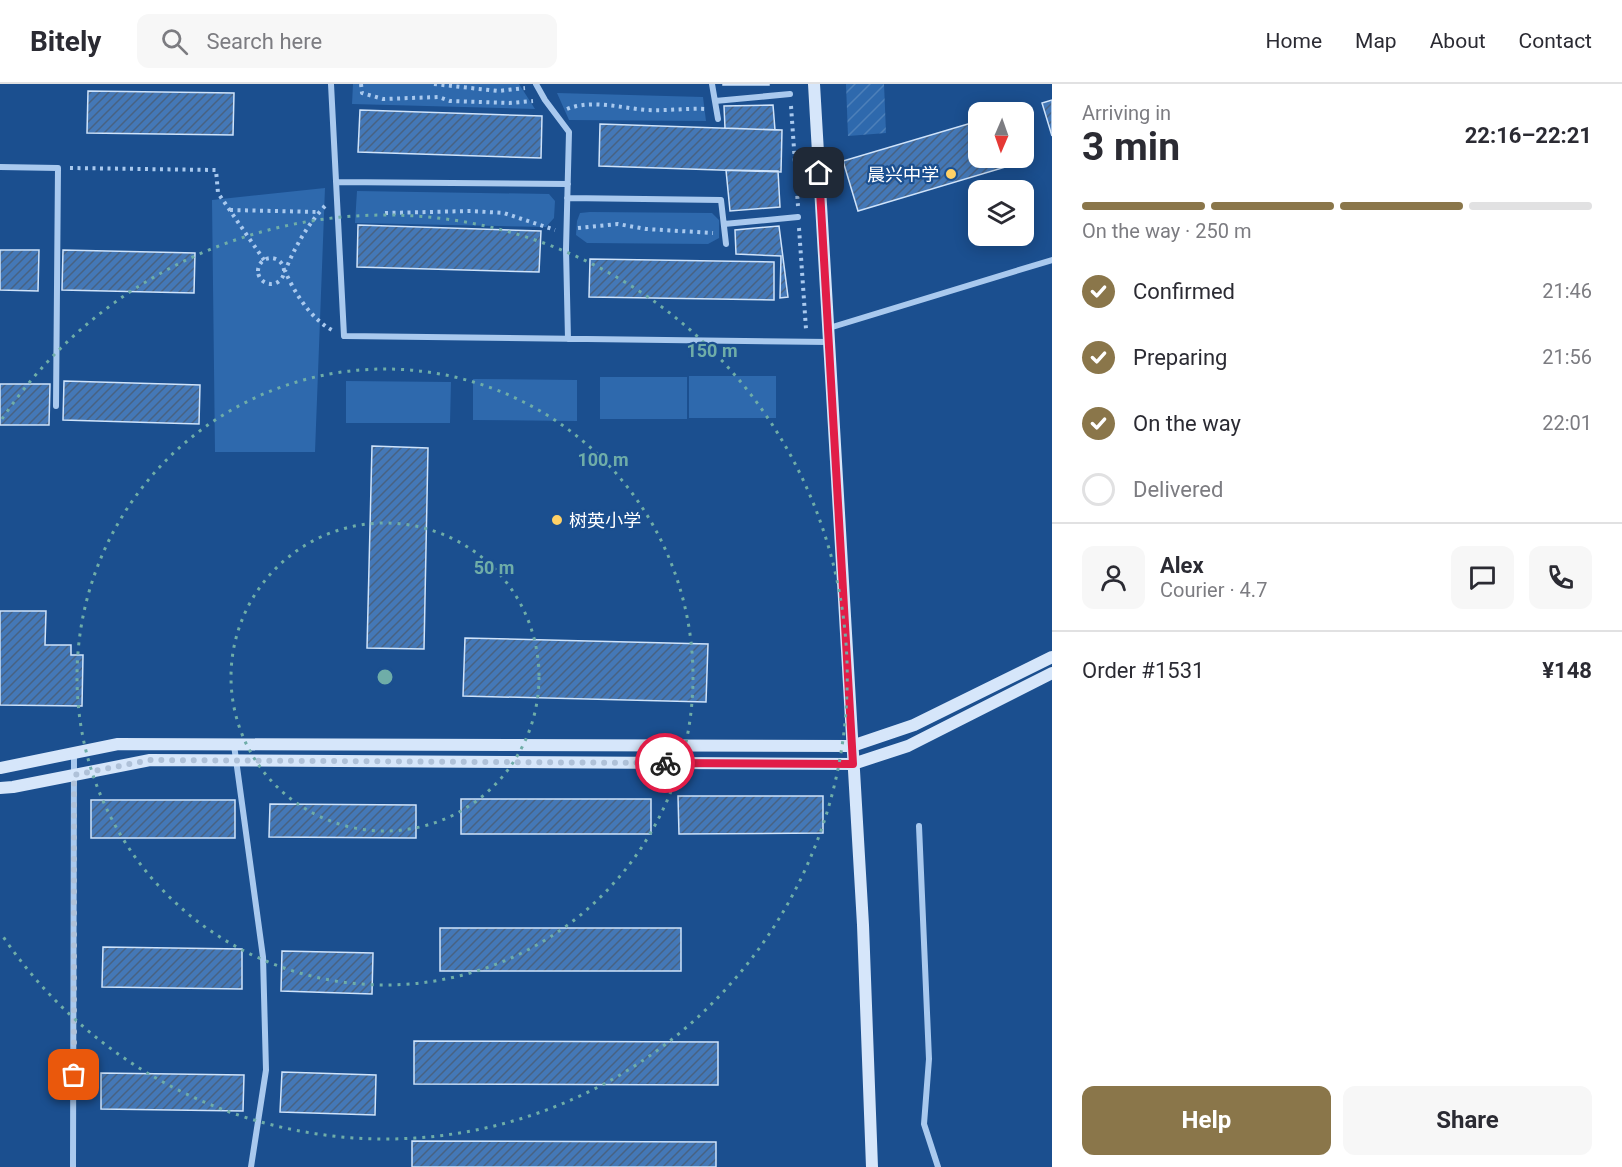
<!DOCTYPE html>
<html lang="en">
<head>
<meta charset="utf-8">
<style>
  :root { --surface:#fff; --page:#f7f7f7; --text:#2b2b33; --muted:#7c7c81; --line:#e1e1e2; --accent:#8a764a }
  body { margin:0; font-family:Roboto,"Noto Sans SC",sans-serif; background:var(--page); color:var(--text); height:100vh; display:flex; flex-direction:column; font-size:22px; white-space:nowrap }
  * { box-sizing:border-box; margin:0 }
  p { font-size:20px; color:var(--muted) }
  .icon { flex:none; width:33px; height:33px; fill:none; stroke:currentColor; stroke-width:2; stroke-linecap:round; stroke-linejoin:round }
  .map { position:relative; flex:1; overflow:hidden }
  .details { display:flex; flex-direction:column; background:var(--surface); width:570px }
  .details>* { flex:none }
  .needle { width:39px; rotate:182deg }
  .tools { position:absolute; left:968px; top:18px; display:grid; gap:12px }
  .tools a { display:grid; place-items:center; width:66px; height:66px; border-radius:12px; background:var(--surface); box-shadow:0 3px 15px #0003; font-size:30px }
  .pin { position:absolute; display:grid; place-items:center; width:51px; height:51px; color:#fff; margin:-26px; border-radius:12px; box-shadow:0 3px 9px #0006 }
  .courier { position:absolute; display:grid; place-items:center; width:60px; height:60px; margin:-30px; border:4px solid #e11d48; border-radius:50%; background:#fff; color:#222; box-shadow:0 2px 8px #0007 }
  .summary em { font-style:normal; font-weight:700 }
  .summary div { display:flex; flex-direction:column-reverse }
  .summary { display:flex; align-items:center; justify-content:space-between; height:102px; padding:0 30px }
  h1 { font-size:39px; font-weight:700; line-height:45px }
  .bar { display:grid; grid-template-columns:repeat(4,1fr); gap:9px 6px; align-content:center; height:72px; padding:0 30px }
  .bar i { height:8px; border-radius:4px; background:var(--line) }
  .bar .current { background:var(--accent) }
  .bar p { grid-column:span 4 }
  .line { display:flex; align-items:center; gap:15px; padding:0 30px; border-top:2px solid var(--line) }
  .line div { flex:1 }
  .round { display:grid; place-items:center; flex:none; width:63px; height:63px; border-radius:12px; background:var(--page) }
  ol { padding:0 30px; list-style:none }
  li { display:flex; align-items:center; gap:18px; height:66px }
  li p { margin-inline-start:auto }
  li .icon { padding:6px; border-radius:50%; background:var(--accent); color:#fff; stroke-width:4 }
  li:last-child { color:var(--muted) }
  li i { width:33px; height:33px; border:3px solid var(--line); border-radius:50% }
  .button { display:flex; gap:12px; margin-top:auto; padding:12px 30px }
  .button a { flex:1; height:69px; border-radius:12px; background:var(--accent); color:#fff; font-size:24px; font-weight:700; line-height:69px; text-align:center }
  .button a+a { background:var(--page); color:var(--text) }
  header { display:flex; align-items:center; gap:36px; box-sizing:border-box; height:84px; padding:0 30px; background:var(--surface); border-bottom:2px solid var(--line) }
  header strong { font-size:28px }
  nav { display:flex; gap:33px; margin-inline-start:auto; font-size:21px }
  .search { width:420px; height:54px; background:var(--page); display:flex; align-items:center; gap:15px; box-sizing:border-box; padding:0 21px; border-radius:12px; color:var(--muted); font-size:22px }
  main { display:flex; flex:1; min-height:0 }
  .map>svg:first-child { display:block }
</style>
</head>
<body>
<header>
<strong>Bitely</strong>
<div class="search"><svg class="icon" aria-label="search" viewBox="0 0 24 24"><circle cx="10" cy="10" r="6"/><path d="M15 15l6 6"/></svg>Search here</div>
<nav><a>Home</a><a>Map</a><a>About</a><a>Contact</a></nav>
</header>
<main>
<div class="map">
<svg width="1052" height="1083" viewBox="0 0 1052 1083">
  <defs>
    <pattern id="garden-furrows" width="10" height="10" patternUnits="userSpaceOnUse" patternTransform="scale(1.5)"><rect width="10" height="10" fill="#2e69ad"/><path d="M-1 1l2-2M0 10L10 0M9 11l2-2" fill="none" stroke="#4d80b9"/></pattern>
    <pattern id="building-hatch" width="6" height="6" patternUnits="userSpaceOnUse" patternTransform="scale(1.5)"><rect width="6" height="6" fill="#4478b7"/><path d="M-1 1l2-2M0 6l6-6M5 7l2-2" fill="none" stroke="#486282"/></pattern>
  </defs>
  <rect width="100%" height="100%" fill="#1b4f8f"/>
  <path fill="#2e69ad" d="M353,0H519L535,25L352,20Z
    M557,9L703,13L706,37L569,36Z
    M325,104L315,368H215L212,116Z
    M357,107L549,110L555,117L554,134L546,143L355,139Z
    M590,128L712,129L719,136V154L708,160L587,159L576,151L577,137L580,129Z
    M689,292H776V334H689Z
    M600,293H687V335H600Z
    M473,295L577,296V337L473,336Z
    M346,297L451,298L450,339H346Z"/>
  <path fill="url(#garden-furrows)" d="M846,0H884L886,49L848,52Z"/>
  <path fill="url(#building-hatch)" stroke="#cfe3fa" stroke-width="1.5" d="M723,0H769V1H723Z
    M88,7L234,9L233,51L87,49Z
    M1052,16V52L1042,19Z
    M773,21L775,46L725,44L724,22Z
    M360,26L542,32L541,74L358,68Z
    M978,37V74H1023V45L1032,75L858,127L843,77Z
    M600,40L782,46L781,88L599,82Z
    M726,86L778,87L780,123L730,127Z
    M358,141L541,147L539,188L357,183Z
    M779,142L788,213L780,214L781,172L736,170L735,146Z
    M0,166H39L38,207L0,206Z
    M63,166L195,169L194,209L62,206Z
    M590,175L774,178V216L589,213Z
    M64,297L200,301L199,340L63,336Z
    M0,300H50L49,341H0Z
    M372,362L428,364L424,565L367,564Z
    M0,527H46L45,561H71V571H83L82,622L0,621Z
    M465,554L708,560L706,618L463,612Z
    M678,712H823V749L679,750Z
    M461,715H651V750H461Z
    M91,716H235V754H91Z
    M270,720L416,721V754L269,753Z
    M440,844H681V887H440Z
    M103,863L242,865V905L102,903Z
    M282,867L373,869L372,910L281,907Z
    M414,957L718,958V1001L414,1000Z
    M282,988L376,991L375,1031L280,1028Z
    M101,989L244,991L243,1027L101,1025Z
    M412,1057L716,1058V1083H412Z"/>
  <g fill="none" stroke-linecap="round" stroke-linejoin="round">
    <path stroke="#a9c9ee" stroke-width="4" stroke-dasharray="3 4.5" stroke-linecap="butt" d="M361,0L362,9L383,15L439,13L450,17L509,19L533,17
      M434,0L498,7L525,4
      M791,22L798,122
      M567,25C593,15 620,24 647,26C667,27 686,24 705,25
      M70,84L216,86L218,109L264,176
      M325,122C307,141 295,163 285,187C294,208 311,235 332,246
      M230,126L318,128
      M385,129L471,127L504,129L555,146
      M578,144L618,140L646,145L713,149
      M799,144L806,245
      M258 187a13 13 0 1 1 26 0a13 13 0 1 1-26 0Z"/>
    <path stroke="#a9c9ee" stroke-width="6" d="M331,0L344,252L829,258
      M536,0L545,16L569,48L566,165L568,255
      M712,0L718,35
      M715,17L790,10
      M0,83L58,84L56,322
      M336,98L568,100
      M567,114L721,116L726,160
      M724,140L798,133
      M829,244L1052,176
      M234,661L263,873L266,986L251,1083
      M919,742L929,975L924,1040L938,1083
      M73,1083L74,670"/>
    <path stroke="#d6e6fa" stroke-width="12" d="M814,0L863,841L872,1083
      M0,684L118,660L852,662L914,641L1052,573
      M0,704L13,703L150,676L853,680L908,662L1052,589"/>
  </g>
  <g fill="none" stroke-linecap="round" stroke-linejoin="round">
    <path stroke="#afc1d8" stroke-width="6" stroke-dasharray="0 10.8" d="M74,991V691L150,676L665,679"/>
    <path stroke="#e11d48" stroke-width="8" d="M665,679L853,680L819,89"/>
  </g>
  <g fill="none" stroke="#6fada8" stroke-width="3" stroke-dasharray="3 6">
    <circle cx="385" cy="593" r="154"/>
    <circle cx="385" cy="593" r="308"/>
    <path d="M2 335A462 462 0 1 1 2 851"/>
  </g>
  <g fill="#ffd166" stroke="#1b4f8f" stroke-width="2">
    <circle cx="951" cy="90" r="6"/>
    <circle cx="557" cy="436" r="6"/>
  </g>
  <g text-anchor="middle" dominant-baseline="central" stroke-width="4.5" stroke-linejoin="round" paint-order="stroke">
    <g font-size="18" fill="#fff" stroke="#1b4f8f" text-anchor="end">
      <text x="939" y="90">晨兴中学</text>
      <text x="569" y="436" text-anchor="start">树英小学</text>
    </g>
  </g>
  <circle cx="385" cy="593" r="9" fill="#6fada8" stroke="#1b4f8f" stroke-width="3"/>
  <g font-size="18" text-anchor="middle" font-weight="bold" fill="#6fada8" stroke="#1b4f8f" stroke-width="4.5" stroke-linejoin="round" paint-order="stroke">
    <text x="712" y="273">150 m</text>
    <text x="603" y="382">100 m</text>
    <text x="494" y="490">50 m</text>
  </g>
</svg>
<div class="tools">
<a><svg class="needle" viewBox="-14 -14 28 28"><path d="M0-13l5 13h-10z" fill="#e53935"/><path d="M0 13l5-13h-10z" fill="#7c7c81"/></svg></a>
<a><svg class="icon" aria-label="layers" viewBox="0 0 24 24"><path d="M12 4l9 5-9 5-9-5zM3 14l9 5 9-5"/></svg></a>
</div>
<div class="pin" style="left:74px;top:991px;background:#ea580c"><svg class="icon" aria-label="bag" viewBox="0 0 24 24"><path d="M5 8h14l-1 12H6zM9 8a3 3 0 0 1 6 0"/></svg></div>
<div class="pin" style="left:819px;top:89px;background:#1f2937"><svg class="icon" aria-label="home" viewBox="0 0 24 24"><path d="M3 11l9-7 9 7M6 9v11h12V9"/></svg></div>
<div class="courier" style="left:665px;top:679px"><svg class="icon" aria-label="bike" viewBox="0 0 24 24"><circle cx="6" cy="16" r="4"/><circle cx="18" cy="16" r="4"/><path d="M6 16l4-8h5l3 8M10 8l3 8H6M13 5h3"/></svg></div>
</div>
<section class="details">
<div class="summary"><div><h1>3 min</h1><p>Arriving in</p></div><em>22:16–22:21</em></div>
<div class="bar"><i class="current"></i><i class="current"></i><i class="current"></i><i></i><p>On the way · 250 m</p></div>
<ol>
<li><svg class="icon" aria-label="check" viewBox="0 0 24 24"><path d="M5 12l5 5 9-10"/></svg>Confirmed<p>21:46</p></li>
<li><svg class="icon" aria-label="check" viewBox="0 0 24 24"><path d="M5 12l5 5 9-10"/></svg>Preparing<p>21:56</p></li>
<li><svg class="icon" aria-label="check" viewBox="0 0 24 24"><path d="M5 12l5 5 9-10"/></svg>On the way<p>22:01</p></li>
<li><i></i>Delivered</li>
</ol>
<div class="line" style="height:108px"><a class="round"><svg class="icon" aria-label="person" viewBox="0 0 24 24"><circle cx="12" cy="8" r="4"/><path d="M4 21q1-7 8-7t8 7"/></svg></a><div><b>Alex</b><p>Courier · 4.7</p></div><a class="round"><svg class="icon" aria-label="chat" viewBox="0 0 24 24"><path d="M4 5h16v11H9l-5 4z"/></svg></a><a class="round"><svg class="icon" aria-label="phone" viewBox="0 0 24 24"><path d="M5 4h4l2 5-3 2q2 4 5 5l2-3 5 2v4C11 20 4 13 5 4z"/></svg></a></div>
<div class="line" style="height:78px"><div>Order #1531</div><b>¥148</b></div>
<div class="button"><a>Help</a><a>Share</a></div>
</section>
</main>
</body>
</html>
